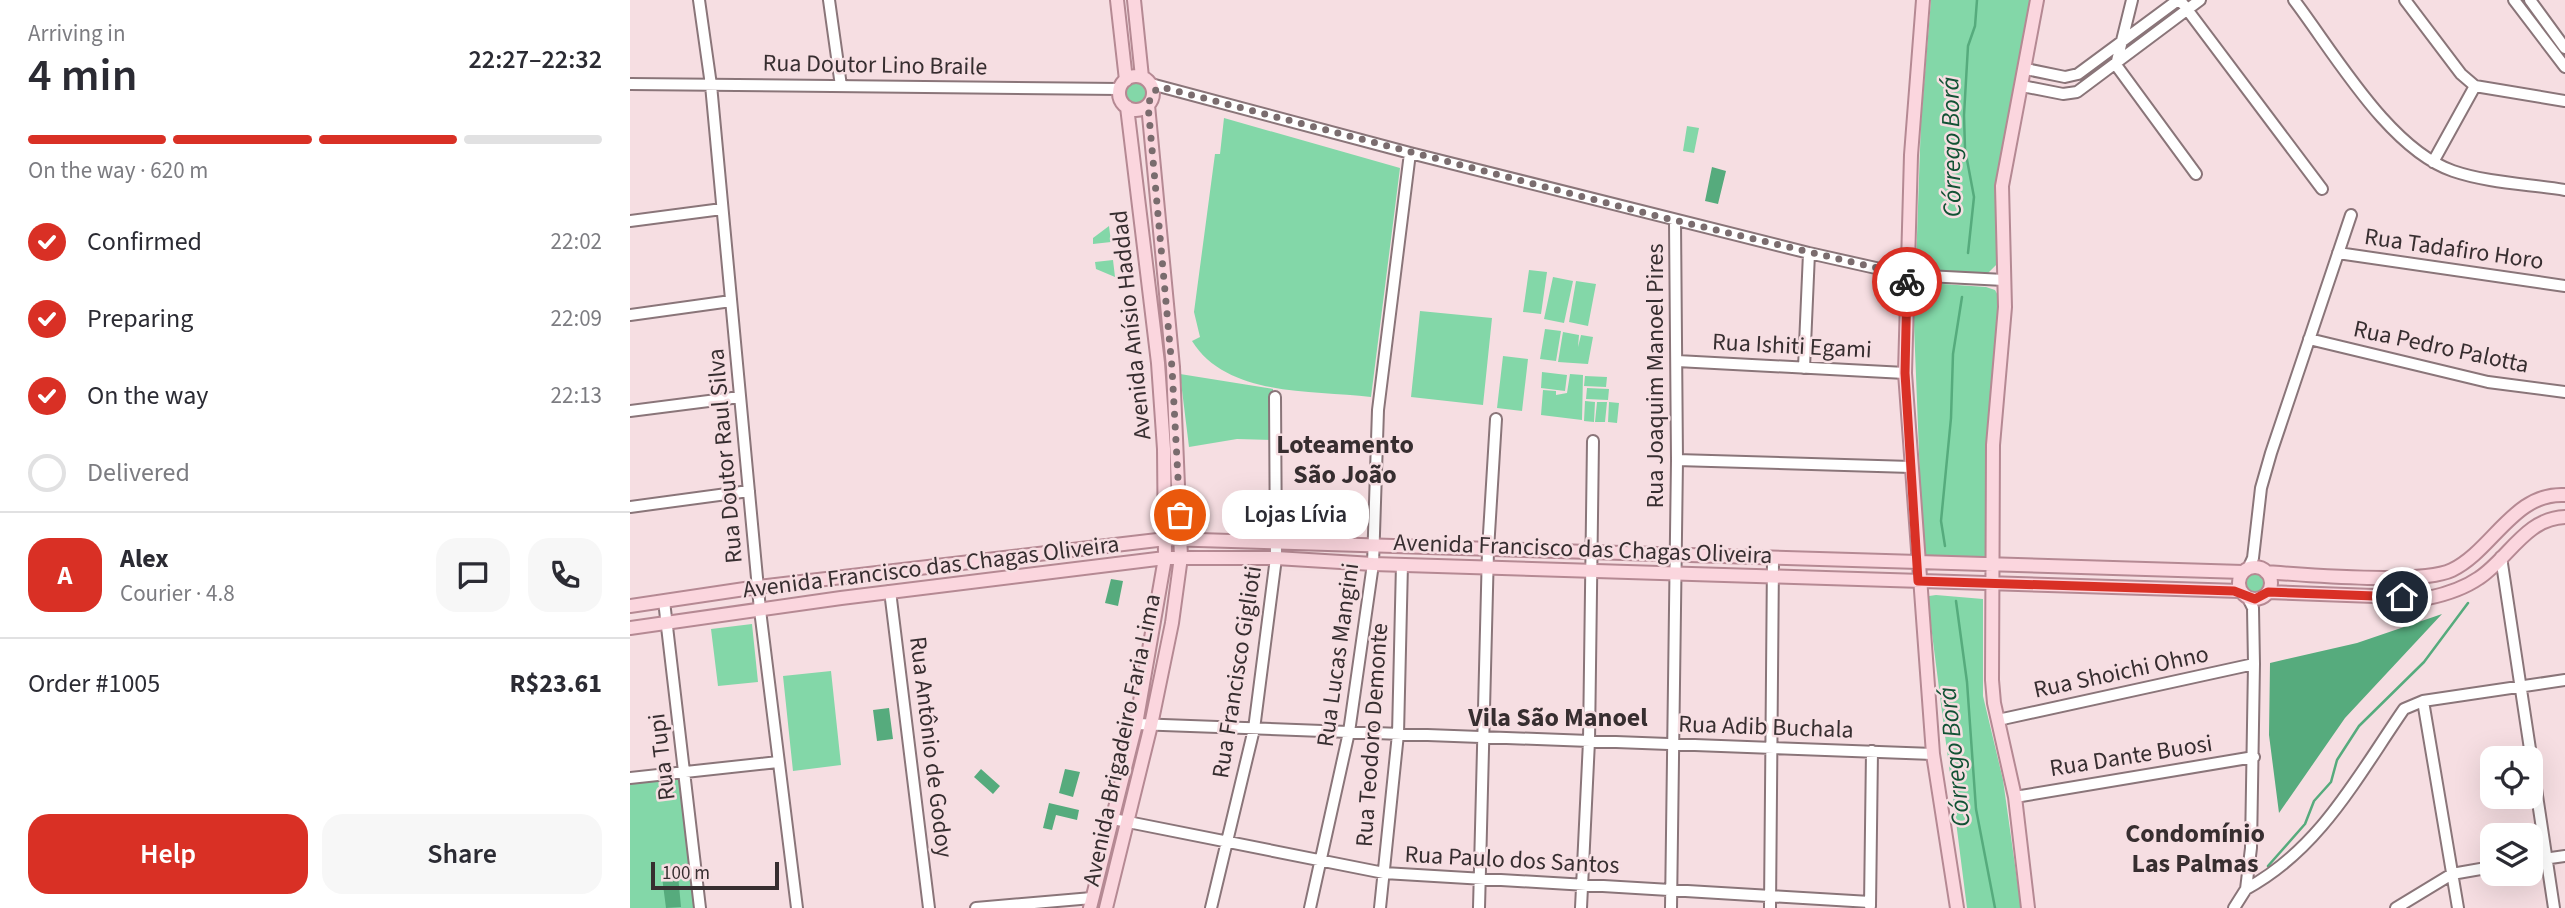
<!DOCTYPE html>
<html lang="en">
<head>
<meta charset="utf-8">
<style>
  :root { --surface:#fff; --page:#f7f7f7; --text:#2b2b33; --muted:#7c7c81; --line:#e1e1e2; --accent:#d93025 }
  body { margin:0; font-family:"Source Sans 3",sans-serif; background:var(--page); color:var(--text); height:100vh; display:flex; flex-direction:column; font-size:26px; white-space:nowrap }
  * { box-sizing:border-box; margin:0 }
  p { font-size:23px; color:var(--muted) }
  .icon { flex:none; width:38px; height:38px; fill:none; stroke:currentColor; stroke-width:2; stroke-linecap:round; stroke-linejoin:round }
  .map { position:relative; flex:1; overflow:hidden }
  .drawer { display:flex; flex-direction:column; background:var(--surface); width:630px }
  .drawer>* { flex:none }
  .fabs { position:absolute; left:1850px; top:746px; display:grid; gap:14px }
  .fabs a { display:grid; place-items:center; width:63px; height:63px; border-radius:14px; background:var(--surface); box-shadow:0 7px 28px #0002; font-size:35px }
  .scale { position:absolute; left:21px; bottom:18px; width:128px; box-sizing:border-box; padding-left:7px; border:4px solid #372e30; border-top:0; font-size:19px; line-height:24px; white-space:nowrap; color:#372e30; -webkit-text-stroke:5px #f6dee2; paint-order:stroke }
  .pin { position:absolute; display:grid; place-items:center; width:60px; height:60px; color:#fff; margin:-30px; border:4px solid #fff; border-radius:50%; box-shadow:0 2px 7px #0007 }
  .courier { position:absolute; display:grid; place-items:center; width:70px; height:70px; margin:-35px; border:5px solid #d93025; border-radius:50%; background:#fff; color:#222; box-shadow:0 2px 9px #0007 }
  .bubble { position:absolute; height:49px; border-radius:21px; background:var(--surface); box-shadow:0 7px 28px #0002; font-size:23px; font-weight:600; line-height:49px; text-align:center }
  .head em { font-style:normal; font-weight:600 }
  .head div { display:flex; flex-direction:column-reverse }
  .head { display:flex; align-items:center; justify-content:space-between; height:119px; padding:0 28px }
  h1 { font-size:46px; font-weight:600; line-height:52px }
  .bar { display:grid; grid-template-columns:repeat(4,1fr); gap:10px 7px; align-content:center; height:84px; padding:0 28px }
  .bar i { height:9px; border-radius:5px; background:var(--line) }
  .bar .on { background:var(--accent) }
  .bar p { grid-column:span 4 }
  .line { display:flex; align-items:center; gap:18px; padding:0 28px; border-top:2px solid var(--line) }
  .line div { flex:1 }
  .round { display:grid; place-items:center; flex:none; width:74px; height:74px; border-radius:21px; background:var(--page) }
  ol { padding:0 28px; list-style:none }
  li { display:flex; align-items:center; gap:21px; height:77px }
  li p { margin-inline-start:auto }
  li .icon { padding:7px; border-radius:50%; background:var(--accent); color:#fff; stroke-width:4 }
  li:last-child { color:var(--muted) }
  li i { width:38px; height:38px; border:4px solid var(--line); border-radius:50% }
  .button { display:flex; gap:14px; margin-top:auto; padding:14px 28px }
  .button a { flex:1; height:80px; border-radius:21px; background:var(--accent); color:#fff; font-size:28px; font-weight:600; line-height:80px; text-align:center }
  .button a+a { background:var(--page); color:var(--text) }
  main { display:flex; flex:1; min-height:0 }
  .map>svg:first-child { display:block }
</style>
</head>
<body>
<main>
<section class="drawer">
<div class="head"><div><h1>4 min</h1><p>Arriving in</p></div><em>22:27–22:32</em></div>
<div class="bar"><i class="on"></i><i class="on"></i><i class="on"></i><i></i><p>On the way · 620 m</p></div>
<ol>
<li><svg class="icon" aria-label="check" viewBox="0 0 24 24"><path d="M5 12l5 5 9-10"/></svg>Confirmed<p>22:02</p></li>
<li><svg class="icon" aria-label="check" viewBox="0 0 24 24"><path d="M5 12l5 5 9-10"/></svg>Preparing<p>22:09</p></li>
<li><svg class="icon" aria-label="check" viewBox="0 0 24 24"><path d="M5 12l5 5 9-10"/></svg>On the way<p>22:13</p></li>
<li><i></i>Delivered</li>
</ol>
<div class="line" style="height:126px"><b class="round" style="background:var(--accent);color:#fff">A</b><div><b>Alex</b><p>Courier · 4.8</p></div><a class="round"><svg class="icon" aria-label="chat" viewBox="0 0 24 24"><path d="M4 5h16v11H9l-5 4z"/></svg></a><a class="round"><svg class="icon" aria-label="phone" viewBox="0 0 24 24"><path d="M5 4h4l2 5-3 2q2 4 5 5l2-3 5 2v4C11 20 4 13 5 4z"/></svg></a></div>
<div class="line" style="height:91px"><div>Order #1005</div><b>R$23.61</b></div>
<div class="button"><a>Help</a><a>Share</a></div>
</section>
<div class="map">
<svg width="1935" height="908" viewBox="0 0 1935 908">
  <rect width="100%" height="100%" fill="#f6dee2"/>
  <path fill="#83d7a8" d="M1301,0H1402L1369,169L1365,202L1367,264L1357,274L1292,271L1286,264L1291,121Z
    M493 93a13 13 0 1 1 26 0a13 13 0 1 1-26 0Z
    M594,118L770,168L741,397C681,390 597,397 562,341L570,337L564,312L585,154H590Z
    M1057,126L1069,128L1064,153L1053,151Z
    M479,226L481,242L463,244V238Z
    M483,260L485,277L466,269L465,262Z
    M899,270L917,272L911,314L893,312Z
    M923,277L943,281L934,323L914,319Z
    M946,281L966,284L958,326L939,322Z
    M1297,283L1356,287L1365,290L1371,301L1356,559H1297L1293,555L1283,299L1287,288Z
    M790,311L862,318L853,405L781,397Z
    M915,329L931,331L926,361L910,359Z
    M933,332L949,335L948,347L951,335L963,337L958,364L928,362Z
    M873,356L898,359L892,411L867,408Z
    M912,372L937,375L935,391L911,388Z
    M550,374L643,389V440L607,439L559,447Z
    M940,374L953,375L952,420L911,415L913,390L926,391V395L937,393Z
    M955,376L977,377L976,387L954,386Z
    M957,388L979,389L978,400L956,399Z
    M955,401L965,402L964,422L954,421Z
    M967,402H977L975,422H965Z
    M979,402L989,403L987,423L978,422Z
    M1614 583a11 11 0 1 1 22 0a11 11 0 1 1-22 0Z
    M1306,595L1353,599V696L1373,780L1391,908H1337L1298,602L1299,596Z
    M122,624L128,682L88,686L81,629Z
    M201,671L211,765L163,771L153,676Z
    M51,778L64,908H0V783Z"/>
  <path fill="#56ab7d" d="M1082,167L1096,171L1088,204L1075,201Z
    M481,579L493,581L488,606L475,603Z
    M1812,614L1715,718L1649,813L1639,735L1640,663L1727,643Z
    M259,708L263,739L247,741L243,710Z
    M351,769L370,786L363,794L344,777Z
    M435,769L450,772L443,797L429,793Z
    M419,803L449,810L447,820L426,815L422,830L413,828Z
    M48,875L51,907L36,908L32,877Z"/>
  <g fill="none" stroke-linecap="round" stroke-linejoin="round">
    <path stroke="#56ab7d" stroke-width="2.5" d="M1338,253L1344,197L1335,149L1334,115L1338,46L1345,26L1347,0
      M1315,546L1311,521L1321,418L1323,354L1332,297
      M1326,601L1337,682L1346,809L1365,908
      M1638,866L1675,824L1684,801L1701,782L1707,760L1729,726L1794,662L1838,603"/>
    <g stroke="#8a7579" stroke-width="14">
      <path id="minor" d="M69,0L81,85L130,610L167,908
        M199,0L211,86
        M1502,0L1486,65L1566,174
        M1550,0L1692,189
        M1664,0C1705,54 1759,149 1823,171C1858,183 1899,184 1935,190
        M1775,0L1831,74L1845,86L1935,101
        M1884,0L1935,67
        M1900,0L1935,48
        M1396,69L1435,77L1448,74L1548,0
        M0,84L490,89
        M521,84L780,153L1179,253L1277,275L1374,280
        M1392,86L1433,94L1447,92L1570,0
        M1803,162L1845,86
        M0,221L92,209
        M1708,253L1935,286
        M0,315L101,301
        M1679,339L1858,382L1935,392
        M1047,361L1275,373
        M1174,368L1179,253
        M0,411L110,397
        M1047,460L1281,467
        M0,507L119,491
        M1871,557L1924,908
        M1618,569L1623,558L1631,488L1641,453L1721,215
        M260,591L299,908
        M34,601L70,908
        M1793,701L1828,908
        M1368,720L1624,664
        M506,724L1303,754
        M0,778L148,762
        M1385,797L1624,757
        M483,819L754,873L1240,902
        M1900,861L1935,856
        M1616,889C1690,849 1727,777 1774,709L1793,701L1935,680
        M1240,906L1242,751
        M346,908L462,898
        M581,908L624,729L646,558L645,397
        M680,908L719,732L743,564L748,410L780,153
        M750,908L768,734L772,564
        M849,908L858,550L866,419
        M951,908L959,741L963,441
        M1041,908L1047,460L1045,221
        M1140,908L1143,559
        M1604,908L1616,889L1621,848L1624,664L1623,608L1618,598
        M1766,908L1822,874L1862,867"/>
    </g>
    <g stroke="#b58993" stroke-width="16">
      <path id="major" d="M487,0L496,80
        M504,0L512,77
        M1293,0L1281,155L1275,373L1303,754L1327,908
        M489 93a17 17 0 1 1 34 0a17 17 0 1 1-34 0Z
        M1609 583a16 16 0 1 1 32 0a16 16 0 1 1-32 0Z
        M1636,572C1675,575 1791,585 1822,570C1863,550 1884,492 1935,495
        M1638,592L1798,598C1817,594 1833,589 1849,578C1878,559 1896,518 1935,517
        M0,606L128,587L536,539L1613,572
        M0,628L211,598L535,558H646L743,564L1610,591
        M460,908L506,724L535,558L534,449L528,363L497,107
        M476,908L521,725L542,623L551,557L543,367L518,105
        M1398,908L1385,797L1364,703L1362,680L1363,445L1375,307L1372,186L1407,0"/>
    </g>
    <use href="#minor" stroke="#fff" stroke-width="10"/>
    <use href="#major" stroke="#fbd6de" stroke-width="12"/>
  </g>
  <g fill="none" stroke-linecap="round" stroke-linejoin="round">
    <path stroke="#7a6c6e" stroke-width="7" stroke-dasharray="0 12.6" d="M550,515L542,368L518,105L523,92L531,87L1031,217L1277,275V282"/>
    <path stroke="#d93025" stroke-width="9" d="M1277,282L1275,373L1288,581L1604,591L1625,599L1638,592L1772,597"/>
  </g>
  <g text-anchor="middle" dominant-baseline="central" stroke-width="5" stroke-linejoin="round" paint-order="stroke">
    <g font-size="24" fill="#372e30" stroke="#f6dee2">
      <text transform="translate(245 65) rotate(1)">Rua Doutor Lino Braile</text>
      <text transform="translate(1824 249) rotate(8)">Rua Tadafiro Horo</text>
      <text transform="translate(501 325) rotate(-96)">Avenida Anísio Haddad</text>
      <text transform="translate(1162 346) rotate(3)">Rua Ishiti Egami</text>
      <text transform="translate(1811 347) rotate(12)">Rua Pedro Palotta</text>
      <text transform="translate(1025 376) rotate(-90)">Rua Joaquim Manoel Pires</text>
      <text transform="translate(95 456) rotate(-95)">Rua Doutor Raul Silva</text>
      <text transform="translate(953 549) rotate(2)">Avenida Francisco das Chagas Oliveira</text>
      <text transform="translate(301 567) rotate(-7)">Avenida Francisco das Chagas Oliveira</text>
      <text transform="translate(708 655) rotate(-82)">Rua Lucas Mangini</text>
      <text transform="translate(607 672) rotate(-81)">Rua Francisco Giglioti</text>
      <text transform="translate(1491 672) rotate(-12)">Rua Shoichi Ohno</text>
      <text transform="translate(1136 727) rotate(2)">Rua Adib Buchala</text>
      <text transform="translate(742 735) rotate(-86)">Rua Teodoro Demonte</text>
      <text transform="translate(492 740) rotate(-78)">Avenida Brigadeiro Faria Lima</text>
      <text transform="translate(301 747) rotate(83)">Rua Antônio de Godoy</text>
      <text transform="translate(1501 756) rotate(-9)">Rua Dante Buosi</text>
      <text transform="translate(32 757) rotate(-97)">Rua Tupi</text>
      <text transform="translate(882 860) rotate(3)">Rua Paulo dos Santos</text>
    </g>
    <g font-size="26" font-style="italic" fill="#115234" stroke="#f6dee2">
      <text transform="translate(1321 147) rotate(-91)">Córrego Borá</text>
      <text transform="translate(1324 757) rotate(-96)">Córrego Borá</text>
    </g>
    <g font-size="26" font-weight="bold" fill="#372e30" stroke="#f6dee2">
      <text x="715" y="444">Loteamento<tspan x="715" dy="30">São João</tspan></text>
      <text x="928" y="717">Vila São Manoel</text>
      <text x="1565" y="833">Condomínio<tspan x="1565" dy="30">Las Palmas</tspan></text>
    </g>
  </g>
</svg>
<div class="fabs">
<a><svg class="icon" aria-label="locate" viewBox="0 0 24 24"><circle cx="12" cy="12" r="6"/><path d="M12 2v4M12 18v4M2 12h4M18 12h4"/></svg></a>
<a><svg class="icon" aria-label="layers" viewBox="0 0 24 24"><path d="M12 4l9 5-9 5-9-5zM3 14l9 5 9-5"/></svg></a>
</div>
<div class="scale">100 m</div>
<div class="pin" style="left:550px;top:515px;background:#ea580c"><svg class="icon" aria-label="bag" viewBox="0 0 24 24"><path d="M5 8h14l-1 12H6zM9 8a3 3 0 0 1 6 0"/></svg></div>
<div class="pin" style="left:1772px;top:597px;background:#1f2937"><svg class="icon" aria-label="home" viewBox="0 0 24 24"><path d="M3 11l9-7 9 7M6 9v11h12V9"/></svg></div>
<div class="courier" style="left:1277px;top:282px"><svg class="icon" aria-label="bike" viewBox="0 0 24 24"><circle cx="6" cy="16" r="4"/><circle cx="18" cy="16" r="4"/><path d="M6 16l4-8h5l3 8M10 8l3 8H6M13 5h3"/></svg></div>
<div class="bubble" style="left:592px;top:490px;width:147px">Lojas Lívia</div>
</div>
</main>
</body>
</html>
